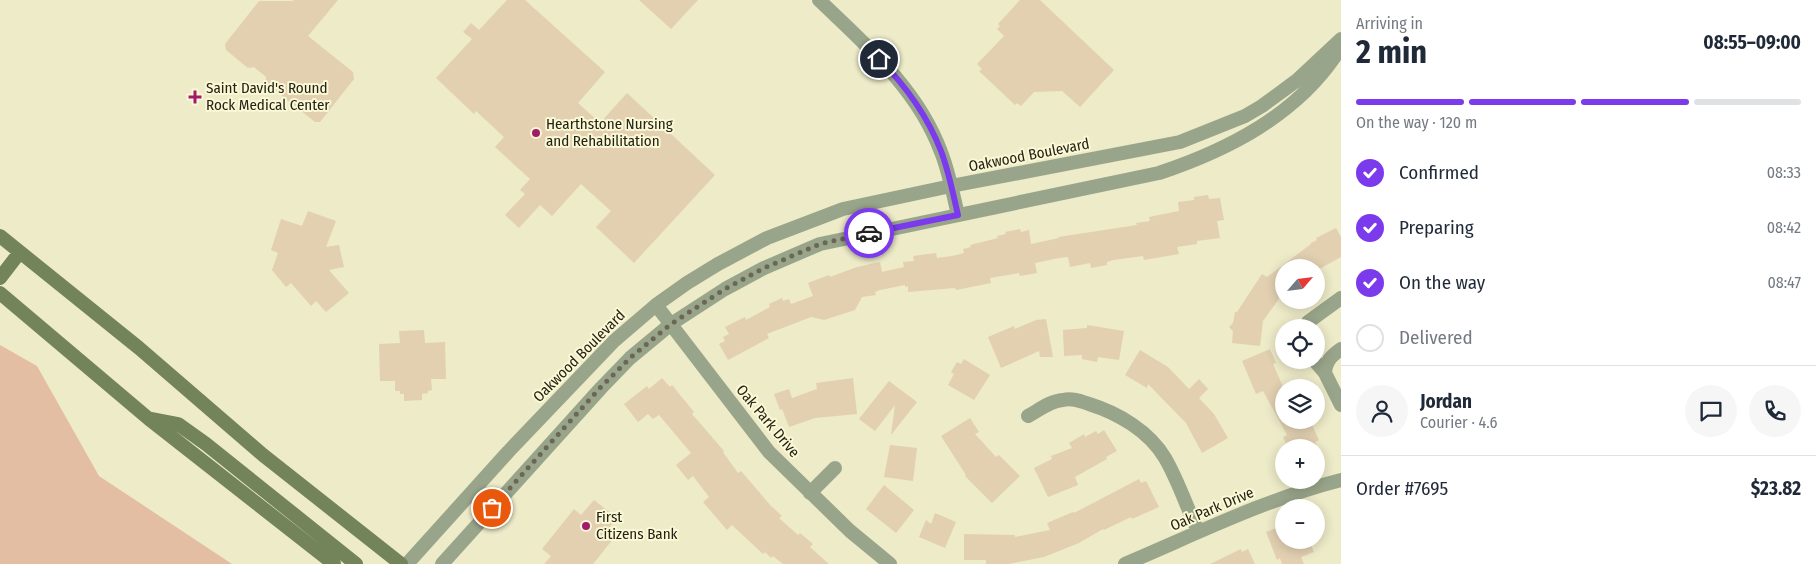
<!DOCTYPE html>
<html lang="en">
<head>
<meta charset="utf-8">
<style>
  :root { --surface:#fff; --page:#f6f6f7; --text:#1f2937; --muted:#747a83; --line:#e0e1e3; --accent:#7c3aed }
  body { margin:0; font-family:"Fira Sans Condensed",sans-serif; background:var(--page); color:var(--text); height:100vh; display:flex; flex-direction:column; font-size:19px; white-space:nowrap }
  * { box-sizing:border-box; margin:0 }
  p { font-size:16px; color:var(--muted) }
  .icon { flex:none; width:28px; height:28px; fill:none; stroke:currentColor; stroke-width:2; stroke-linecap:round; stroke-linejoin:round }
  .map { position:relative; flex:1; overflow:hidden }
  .sheet { display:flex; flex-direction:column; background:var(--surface); width:475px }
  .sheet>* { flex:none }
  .needle { width:32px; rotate:62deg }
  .buttons { position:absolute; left:1275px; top:259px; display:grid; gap:10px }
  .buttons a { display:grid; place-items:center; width:50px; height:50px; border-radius:50%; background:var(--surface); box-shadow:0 2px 12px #0003; font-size:25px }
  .pin { position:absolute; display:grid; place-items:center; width:42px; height:42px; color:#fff; margin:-21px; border:2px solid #fff; border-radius:50%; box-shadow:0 1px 5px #0007 }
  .courier { position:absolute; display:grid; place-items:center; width:50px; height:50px; margin:-25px; border:4px solid #7c3aed; border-radius:50%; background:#fff; color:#222; box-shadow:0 1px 6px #0007 }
  .overview em { font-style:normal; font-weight:700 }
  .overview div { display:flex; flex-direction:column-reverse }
  .overview { display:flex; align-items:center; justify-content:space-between; height:85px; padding:0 15px }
  h1 { font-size:32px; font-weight:700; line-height:38px }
  .bar { display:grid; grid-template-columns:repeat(4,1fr); gap:8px 5px; align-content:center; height:60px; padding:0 15px }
  .bar i { height:6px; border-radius:4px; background:var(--line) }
  .bar .on { background:var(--accent) }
  .bar p { grid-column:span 4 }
  .line { display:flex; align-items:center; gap:12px; padding:0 15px; border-top:1px solid var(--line) }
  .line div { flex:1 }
  .round { display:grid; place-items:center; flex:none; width:52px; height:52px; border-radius:26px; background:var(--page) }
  ol { padding:0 15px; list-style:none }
  li { display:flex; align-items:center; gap:15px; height:55px }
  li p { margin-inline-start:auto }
  li .icon { padding:5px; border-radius:50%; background:var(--accent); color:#fff; stroke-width:4 }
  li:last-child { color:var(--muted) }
  li i { width:28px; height:28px; border:2px solid var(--line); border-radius:50% }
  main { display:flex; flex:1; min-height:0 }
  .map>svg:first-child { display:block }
</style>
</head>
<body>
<main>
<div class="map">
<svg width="1341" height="564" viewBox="0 0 1341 564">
  <rect width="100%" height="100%" fill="#edebc8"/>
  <path fill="#e4bea2" d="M0,345L37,366L99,476L232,564H0Z"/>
  <path fill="#e2d0b1" d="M292,0H338L308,36L353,72L354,79L320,122H315L266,83V77L254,67L248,68L226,50L225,44L259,1H294Z
    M507,0H525L605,72L578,103L600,123L627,93L715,175L634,263L596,227L611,211L581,184L552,216L540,205L519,228L505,215L525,194L520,190L530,179L495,147L504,137L476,111L474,114L436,78L472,39L463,32L471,23L479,30Z
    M639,0H698L671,29Z
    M1020,0H1040L1114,70L1080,107L1062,91L1034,92L1021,106L1017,103L1015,105L979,71L982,69L977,64L1004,36L997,29L1000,26L998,24Z
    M1208,195L1209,199L1220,198L1224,220L1217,221L1220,238L1197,241V244L1177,247L1179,254L1144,260L1143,256L1113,260L1107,262V265L1091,268L1090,263L1070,267L1068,257L1059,258L1035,263L1037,273L1020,276L1019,273L990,278L991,283L956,290L955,288L908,292V286L905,287V285L880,290L875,292L876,295L862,297L855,310L824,320L811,317L767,334L769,338L728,360L719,344L725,341L723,337L729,334L725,327L745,317L746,320L770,307L769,304L782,298L783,301L789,299L791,304L813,296L808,283L829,275L830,277L857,267L880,262L882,272L904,267L903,262L914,261L913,256L936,253L937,258L952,256L964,253L963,249L971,247L970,245L998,238L997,236L1006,234L1005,232L1020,229L1021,232L1029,230L1031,244L1059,238L1058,237L1137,225L1136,223L1150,221L1149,217L1179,211L1178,202L1194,200V197Z
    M308,211L336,221L326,247L339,245L344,267L329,270L349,293L326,312L316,301L311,306L291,283L286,287L272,270L278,253L271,250L281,219L302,226Z
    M1336,228L1341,237V257L1321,268H1284V292L1263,321L1260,346L1232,343L1233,331L1229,327L1233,323L1235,312H1237L1262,274L1267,277L1311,244V243L1317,240L1316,238Z
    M1046,319L1053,357H1040L1039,351L1001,368L988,337L1014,326L1015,329L1036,320Z
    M1087,325L1124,331L1119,360L1098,357L1097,362L1082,359V355L1064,356L1063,330L1087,328Z
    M424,330L425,343L445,342L446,379H431L432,390L428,391V393L422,394V400L404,401V394H400V391H395V381H380L379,344L400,343L399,331Z
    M1270,349L1276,363L1273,364L1284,389V420H1310L1319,440L1315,442L1317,448H1288L1283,437L1287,435L1263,391L1256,394L1242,361Z
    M1140,350L1168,367L1189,389L1199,379L1208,389L1199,398L1214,414L1228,438L1202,453L1186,423L1148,384L1147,388L1125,375Z
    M964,359L990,375L974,400L948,385L954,374L951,372L957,362L961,364Z
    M662,378L670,387L672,385L694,412L692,414L724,451L723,452L738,473L741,471L771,506L782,516L779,518L798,535L800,533L813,544L810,547L829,564H783L773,556L771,558L765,552L763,554L732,525L727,530L703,502L709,497L693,476L688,480L676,465L691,453L659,415L653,419L648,414L638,422L624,404L647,386L649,389Z
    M853,378L857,414L815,418L789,427L782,409L780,410L774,394L789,389L792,398L817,389L816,383Z
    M889,381L917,402L891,435L895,405L875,431L859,419Z
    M970,418L979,432L975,434L996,457L999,455L1020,476L992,503L965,476L966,475L941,436Z
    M1104,430L1117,451L1106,457L1107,459L1075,477L1078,485L1048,497L1034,468L1052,459L1051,456L1072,448L1069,443L1084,434L1085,437L1096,431L1098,434Z
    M890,445L917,448L913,481L884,477Z
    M1139,479L1141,483L1146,481L1159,507L1132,519L1131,517L1104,530L1103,529L1079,543L1044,557L1008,564H986V560H964V534L1015,535V537L1050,530L1047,523L1073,512L1074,513Z
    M884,485L914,510L896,533L866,509Z
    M594,500L617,518L605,533L613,539L593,564H544L551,556L542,549L574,509L581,515Z
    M935,513L956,522L945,548L919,537L926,520L931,524Z
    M1281,526L1284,533V540H1309L1314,552L1301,557L1304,564H1282L1280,558L1277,560L1266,532Z
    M1241,549L1242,552L1248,549L1255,564H1210Z"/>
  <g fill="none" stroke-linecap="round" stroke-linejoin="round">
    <path stroke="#99a58a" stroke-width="14" d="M819,0C866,45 918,89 941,152C949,172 953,194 958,215
      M656,305L769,452L850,531L890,564
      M1305,328L1308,322L1341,298
      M1314,360L1325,373L1341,405
      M1325,373C1326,361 1331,356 1341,349
      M1028,416C1039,410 1050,401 1063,400C1072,398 1080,401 1089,404C1118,413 1149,431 1165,458C1178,480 1187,508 1198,531
      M810,493L835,468
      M407,564L508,452L614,341L656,305L687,283L718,264L767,238L843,209L951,186L1180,142L1245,116L1262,106L1296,81L1341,39
      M442,564L601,388L630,358L671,324L725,289L764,268L820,244L1159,173C1228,150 1297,115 1338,52
      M1125,564C1196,534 1266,499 1341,480"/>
    <path stroke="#73845b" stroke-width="14" d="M0,236L139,348L263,455L401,564
      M0,278L20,252
      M0,293L149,419L334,564
      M152,419L178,424L206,444L356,564"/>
  </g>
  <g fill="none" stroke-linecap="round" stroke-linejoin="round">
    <path stroke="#6a6854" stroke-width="5" stroke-dasharray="0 9" d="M492,508L600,388L630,358L671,324L725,289L764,268L820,244L869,233"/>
    <path stroke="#7c3aed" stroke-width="6" d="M869,233L958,215C953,194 949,172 941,151C927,115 906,86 879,59"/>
  </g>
  <g fill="#a11b69" stroke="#faf8d5" stroke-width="2">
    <path d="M192.5 89.5h5v5h5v5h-5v5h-5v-5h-5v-5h5z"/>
    <circle cx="536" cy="133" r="5"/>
    <circle cx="586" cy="526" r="5"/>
  </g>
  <g text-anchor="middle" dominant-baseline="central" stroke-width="4" stroke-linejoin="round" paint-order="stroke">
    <g font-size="15" fill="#232215" stroke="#faf8d5" text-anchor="start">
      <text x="206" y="88">Saint David's Round<tspan x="206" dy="17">Rock Medical Center</tspan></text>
      <text x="546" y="124">Hearthstone Nursing<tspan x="546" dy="17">and Rehabilitation</tspan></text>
      <text x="596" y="517">First<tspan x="596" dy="17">Citizens Bank</tspan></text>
    </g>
    <g font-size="15" fill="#232215" stroke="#faf8d5">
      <text transform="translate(1029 155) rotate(-11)">Oakwood Boulevard</text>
      <text transform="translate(579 356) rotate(-45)">Oakwood Boulevard</text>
      <text transform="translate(768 421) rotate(50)">Oak Park Drive</text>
      <text transform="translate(1212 509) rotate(-23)">Oak Park Drive</text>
    </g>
  </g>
</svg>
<div class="buttons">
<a><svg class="needle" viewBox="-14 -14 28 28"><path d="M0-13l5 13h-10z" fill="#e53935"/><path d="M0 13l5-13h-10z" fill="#747a83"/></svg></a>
<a><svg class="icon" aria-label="locate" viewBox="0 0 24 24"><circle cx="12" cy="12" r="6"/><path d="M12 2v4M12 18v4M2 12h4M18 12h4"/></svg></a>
<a><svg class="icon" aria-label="layers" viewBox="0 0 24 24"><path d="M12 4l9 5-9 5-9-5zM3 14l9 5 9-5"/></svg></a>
<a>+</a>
<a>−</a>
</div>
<div class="pin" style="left:492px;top:508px;background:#ea580c"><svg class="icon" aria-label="bag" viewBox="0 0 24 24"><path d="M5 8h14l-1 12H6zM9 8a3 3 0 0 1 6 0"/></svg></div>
<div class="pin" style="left:879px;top:59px;background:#1f2937"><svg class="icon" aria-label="home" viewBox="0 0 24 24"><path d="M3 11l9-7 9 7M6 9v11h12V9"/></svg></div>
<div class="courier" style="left:869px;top:233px"><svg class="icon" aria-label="car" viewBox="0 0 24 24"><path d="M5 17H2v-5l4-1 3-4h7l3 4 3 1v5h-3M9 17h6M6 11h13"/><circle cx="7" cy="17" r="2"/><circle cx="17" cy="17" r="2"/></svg></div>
</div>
<section class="sheet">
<div class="overview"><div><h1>2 min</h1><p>Arriving in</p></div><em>08:55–09:00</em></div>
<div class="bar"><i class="on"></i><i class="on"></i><i class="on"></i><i></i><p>On the way · 120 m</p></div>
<ol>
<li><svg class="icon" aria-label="check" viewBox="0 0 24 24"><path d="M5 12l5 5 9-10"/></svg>Confirmed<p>08:33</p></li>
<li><svg class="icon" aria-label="check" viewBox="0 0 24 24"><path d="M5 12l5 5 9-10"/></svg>Preparing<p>08:42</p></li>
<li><svg class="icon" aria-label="check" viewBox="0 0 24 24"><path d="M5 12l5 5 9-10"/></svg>On the way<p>08:47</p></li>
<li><i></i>Delivered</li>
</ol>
<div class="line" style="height:90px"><a class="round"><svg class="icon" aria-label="person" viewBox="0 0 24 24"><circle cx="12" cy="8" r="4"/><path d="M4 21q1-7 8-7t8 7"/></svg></a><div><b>Jordan</b><p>Courier · 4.6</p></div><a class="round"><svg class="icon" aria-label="chat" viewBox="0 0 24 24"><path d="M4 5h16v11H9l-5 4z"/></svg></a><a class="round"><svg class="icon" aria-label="phone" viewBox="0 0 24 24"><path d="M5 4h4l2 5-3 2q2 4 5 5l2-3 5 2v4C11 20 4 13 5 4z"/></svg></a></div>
<div class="line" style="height:65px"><div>Order #7695</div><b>$23.82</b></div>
</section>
</main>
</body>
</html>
